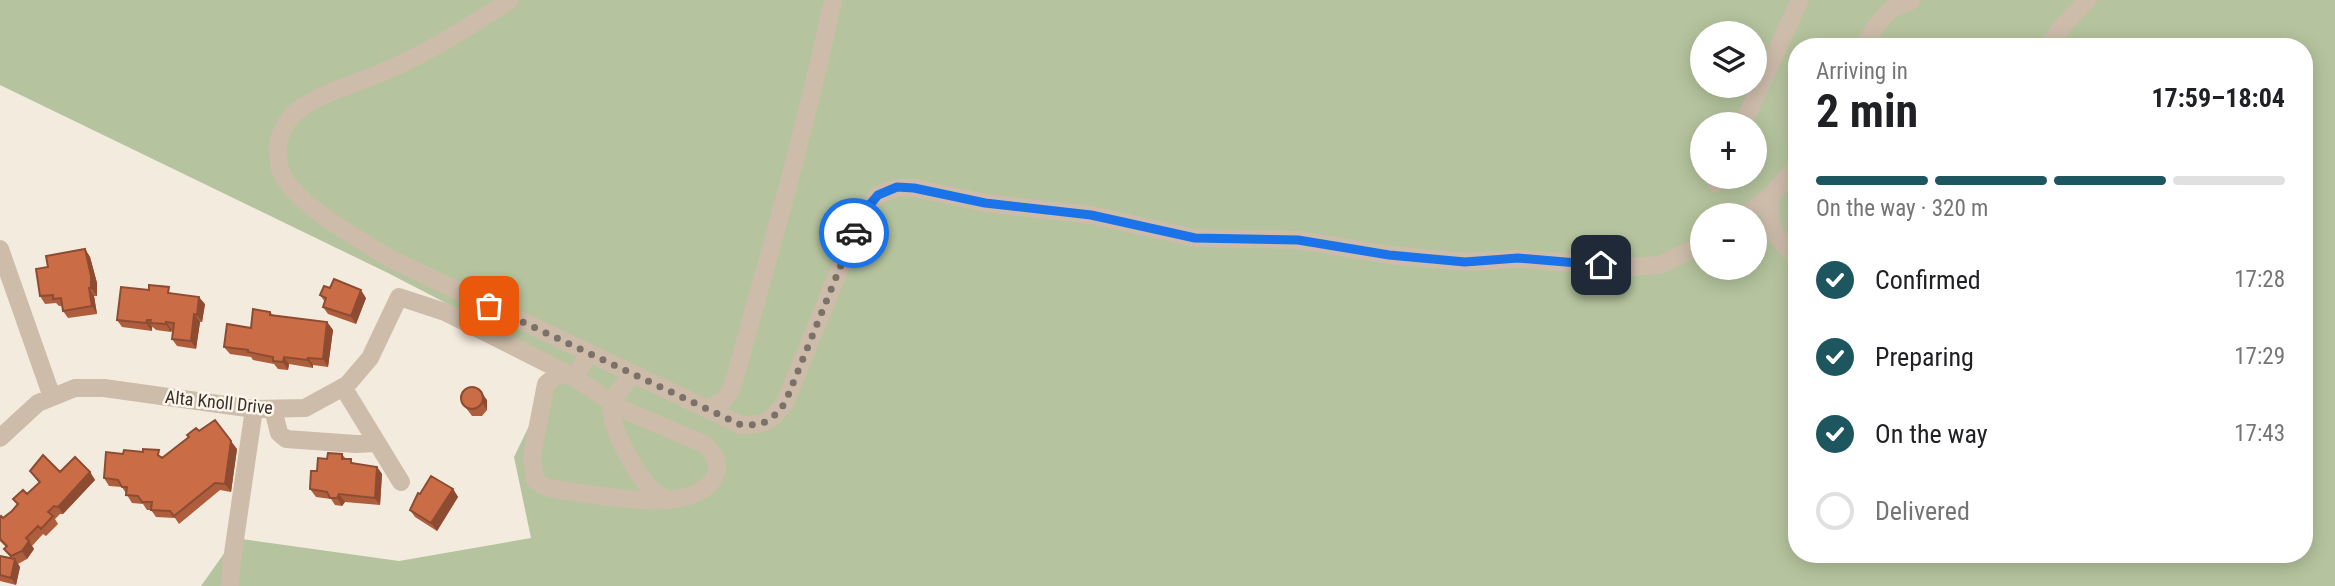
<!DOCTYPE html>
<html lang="en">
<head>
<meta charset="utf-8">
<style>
  :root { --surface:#fff; --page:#f2f2f2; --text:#202124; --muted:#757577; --line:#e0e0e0; --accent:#1d565e }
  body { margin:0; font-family:"Roboto Condensed",sans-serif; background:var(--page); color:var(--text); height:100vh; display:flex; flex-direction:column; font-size:26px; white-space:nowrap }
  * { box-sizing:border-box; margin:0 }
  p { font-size:23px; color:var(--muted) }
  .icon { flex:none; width:38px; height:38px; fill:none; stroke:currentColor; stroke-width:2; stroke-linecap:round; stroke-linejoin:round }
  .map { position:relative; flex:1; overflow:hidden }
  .panel { position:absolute; left:1788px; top:38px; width:525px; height:525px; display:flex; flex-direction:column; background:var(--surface); border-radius:28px; box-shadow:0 4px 18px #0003 }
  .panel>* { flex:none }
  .tools { position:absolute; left:1690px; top:21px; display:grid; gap:14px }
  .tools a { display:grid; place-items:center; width:77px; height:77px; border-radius:50%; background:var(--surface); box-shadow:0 4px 18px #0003; font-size:35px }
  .pin { position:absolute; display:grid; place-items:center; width:60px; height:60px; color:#fff; margin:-30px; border-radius:14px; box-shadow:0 4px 10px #0006 }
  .courier { position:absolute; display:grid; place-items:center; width:70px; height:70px; margin:-35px; border:5px solid #1a73e8; border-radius:50%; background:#fff; color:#222; box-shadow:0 2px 9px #0007 }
  .summary em { font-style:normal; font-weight:700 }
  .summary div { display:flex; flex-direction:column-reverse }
  .summary { display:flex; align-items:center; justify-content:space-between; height:119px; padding:0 28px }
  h1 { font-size:46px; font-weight:700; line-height:52px }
  .bar { display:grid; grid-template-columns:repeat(4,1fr); gap:10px 7px; align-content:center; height:84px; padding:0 28px }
  .bar i { height:9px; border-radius:5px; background:var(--line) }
  .bar .on { background:var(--accent) }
  .bar p { grid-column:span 4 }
  ol { padding:0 28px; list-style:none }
  li { display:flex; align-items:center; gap:21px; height:77px }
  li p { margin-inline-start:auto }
  li .icon { padding:7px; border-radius:50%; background:var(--accent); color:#fff; stroke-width:4 }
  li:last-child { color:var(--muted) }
  li i { width:38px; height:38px; border:4px solid var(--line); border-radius:50% }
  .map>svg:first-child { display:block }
</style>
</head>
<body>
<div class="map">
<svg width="2335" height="586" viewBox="0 0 2335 586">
  <rect width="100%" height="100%" fill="#f4ebdf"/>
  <path fill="#b5c49e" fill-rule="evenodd" d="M0,0H2335V586H201L235,538L399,561L531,538L514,457L560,362L388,273L0,85ZM1703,33H1755V86H1703ZM1797,47H2305V555H1797ZM1703,124H1755V177H1703ZM1703,215H1755V268H1703Z"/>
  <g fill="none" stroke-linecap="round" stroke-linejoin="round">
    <path stroke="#cdbcaa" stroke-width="18" d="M510,0C471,25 432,51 390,69C360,83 323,91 297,111C287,119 278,135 278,148C279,154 278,163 280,169C290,202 362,241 391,259L741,425C766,425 770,422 785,403L862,214L878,195L897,188H914L985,203L1091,215L1195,238L1298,240L1389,255L1465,262L1519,259L1629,267L1660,265L1703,244
      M1864,47L1875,27L1891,9L1912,0
      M2047,47L2066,22L2088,0
      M1743,124L1800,0
      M1716,183L1718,177
      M1771,195C1768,229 1773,235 1797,257
      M1746,215L1771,195L1797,166
      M0,249L52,397
      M633,374C626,383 614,394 612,405C608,425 636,474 650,488C656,494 662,497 669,500
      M343,387L401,482
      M273,409L279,433L286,439L356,444L377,443
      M707,409L724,400L732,388C768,259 805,131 833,0
      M0,438L38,403L75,388H104L254,409L305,408L347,385L370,358L399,297L445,312L572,376L622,409L704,444C714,452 721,463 715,476C695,518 598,494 560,490L545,487L535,480L532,456L546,384L557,375L572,376L582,366L588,352
      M230,586L232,560L254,409"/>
  </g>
  <path fill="#ae5e3d" d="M85,249L90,257L97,283V296H94L97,314L68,318L63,311L62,306H59L56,303L45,304L40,296L48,267Z
    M320,295L366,298L356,324L328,314L323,307L325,302Z
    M205,304L202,322H200L196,349L177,346L172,339L173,330H172L171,332L156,330L154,328L152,327V331L122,327L117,320Z
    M270,312L273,315L327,322L333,330L328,367L313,365V368L289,364L288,370L278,369L274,364L253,360L251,357L230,354L224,347L251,328Z
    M487,400V410L482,416H472L461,401Z
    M199,431L237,449L231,492L220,490L179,524L175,518L156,517L151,510H147L143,504L132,503L122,487L109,486L104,478L123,454L143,452L164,457Z
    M342,454L346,459L354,463L377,467L382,474L380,505L345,502L342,506L335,505L331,499L316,497L310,489L317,471L327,459Z
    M30,471L60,472H90L95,480L63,514H60L55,519L58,524L46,536L43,534L32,546L34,549L27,559L18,564L20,567L16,585L0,581V556L11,558L4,549L6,547L0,541V517L3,518L12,511L17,504L13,499L27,494L39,483Z
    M453,489L458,497L437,531L415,517L410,510L420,494Z"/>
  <path fill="#8d4c32" d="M85,249L90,257L97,283V296L91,288Z
    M89,288L94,296L97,314L92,306Z
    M361,290L366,298L356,324L351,316Z
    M199,297L205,304L202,322L197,315Z
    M194,314L200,322L196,349L191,341Z
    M147,320L152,327V331L146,323Z
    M166,322L172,330L171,332L166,324Z
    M327,322L333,330L328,367L323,359Z
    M284,357L289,364L288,370L283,362Z
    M308,358L313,365V368L307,360Z
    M482,393L487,400V410L482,402Z
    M231,441L237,449L231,492L225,484Z
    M377,467L382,474L380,505L375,498Z
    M90,472L95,480L63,514L58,507Z
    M453,489L458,497L437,531L431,523Z
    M339,494L345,502L342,506L337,498Z
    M29,541L34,549L27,559L22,551Z
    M15,559L20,567L16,585L11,578Z"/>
  <path fill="#ca6d47" stroke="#8d4c32" stroke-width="2" d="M85,249L91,276V288H89L92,306L63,311L61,298L53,299V295L40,296L36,269L48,267L46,256Z
    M334,279L361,290L351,316L323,307L326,298L320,295L324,286L330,288Z
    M149,285L169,287L168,293L199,297L197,315L194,314L191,341L172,339L174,323L166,322V324L150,323L151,320H147L146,323L117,320L121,287L149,290Z
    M253,309L270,312V315L327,322L323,359L308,358L307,360L284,357L283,362L273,361V357L248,352V350L224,347L227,324L251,328Z
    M461 398a11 11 0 1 1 22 0a11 11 0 1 1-22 0Z
    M215,420L231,441L225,484L215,483L174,516L170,511L151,510L152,502H142L138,496L126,495L127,487H122L118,480L104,478L106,452L123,454L124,450L143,452V449L159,450L158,455L162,458L189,437L187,435L196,428L199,431Z
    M328,453L342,454V459H351V463L377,467L375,498L339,494L337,498H330L327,492L310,489L311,471H317L318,458L327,459Z
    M43,455L60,472L75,457L90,472L58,507L54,506L48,512L53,516L41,529L38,526L26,538L29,541L22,551L11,556L4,549L7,546L0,539V517L1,516L3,518L12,511L18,504L13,499L23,490L27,494L40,482L30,471Z
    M431,476L453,489L431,523L410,510L418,493L420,494Z
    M0,556L15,559L11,578L0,575Z"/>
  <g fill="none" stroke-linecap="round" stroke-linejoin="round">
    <path stroke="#7b7169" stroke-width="7" stroke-dasharray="0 12.6" d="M489,306L741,425C766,425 770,422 785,403L854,233"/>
    <path stroke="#1a73e8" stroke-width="9" d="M854,233L862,214L878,195L897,187L914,188L985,203L1091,215L1195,238L1298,240L1389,255L1465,262L1518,258L1601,265"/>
  </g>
  <g text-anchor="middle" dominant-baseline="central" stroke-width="5" stroke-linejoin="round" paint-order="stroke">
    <g font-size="18" fill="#3a302a" stroke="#fbf5ec">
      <text transform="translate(219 402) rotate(6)">Alta Knoll Drive</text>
    </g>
  </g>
</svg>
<div class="tools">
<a><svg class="icon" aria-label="layers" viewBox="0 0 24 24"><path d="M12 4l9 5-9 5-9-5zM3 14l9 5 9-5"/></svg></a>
<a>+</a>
<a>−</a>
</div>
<div class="pin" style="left:489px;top:306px;background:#ea580c"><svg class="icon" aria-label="bag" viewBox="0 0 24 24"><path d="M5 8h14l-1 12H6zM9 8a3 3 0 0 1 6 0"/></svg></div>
<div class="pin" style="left:1601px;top:265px;background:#1f2937"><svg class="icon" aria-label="home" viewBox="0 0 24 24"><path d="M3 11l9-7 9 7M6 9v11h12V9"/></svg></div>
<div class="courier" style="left:854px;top:233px"><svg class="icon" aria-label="car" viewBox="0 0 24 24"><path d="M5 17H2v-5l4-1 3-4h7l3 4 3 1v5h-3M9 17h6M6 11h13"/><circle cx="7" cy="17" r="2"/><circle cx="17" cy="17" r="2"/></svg></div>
<section class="panel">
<div class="summary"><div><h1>2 min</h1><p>Arriving in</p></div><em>17:59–18:04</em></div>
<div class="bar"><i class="on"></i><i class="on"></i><i class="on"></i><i></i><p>On the way · 320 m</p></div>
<ol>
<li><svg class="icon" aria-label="check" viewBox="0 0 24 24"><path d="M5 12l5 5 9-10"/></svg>Confirmed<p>17:28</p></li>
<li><svg class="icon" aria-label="check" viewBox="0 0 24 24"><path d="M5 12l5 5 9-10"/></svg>Preparing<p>17:29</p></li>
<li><svg class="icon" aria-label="check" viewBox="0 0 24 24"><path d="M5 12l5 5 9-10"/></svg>On the way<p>17:43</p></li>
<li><i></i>Delivered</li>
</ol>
</section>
</div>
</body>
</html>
